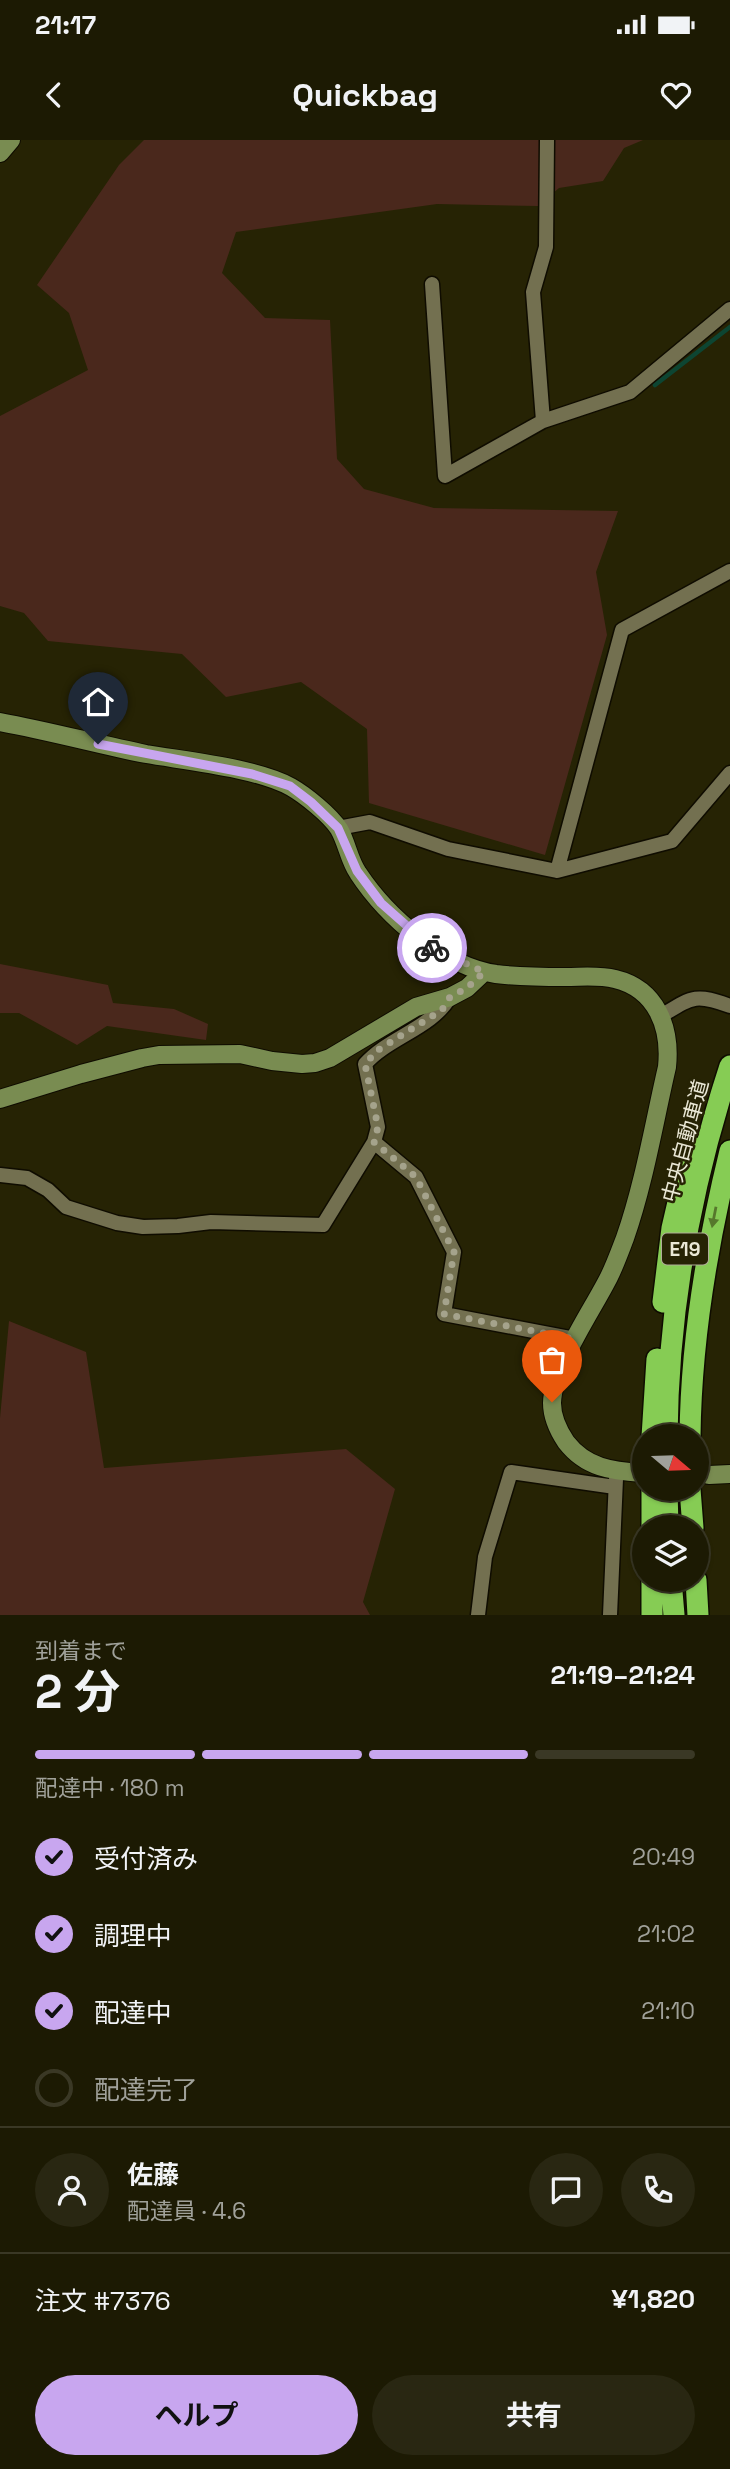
<!DOCTYPE html>
<html lang="ja">
<head>
<meta charset="utf-8">
<style>
  :root { --surface:#1c1a03; --page:#292712; --text:#f1f3f6; --muted:#a0a19a; --line:#3a3825; --accent:#c8a6ef }
  body { margin:0; font-family:"Space Grotesk","Noto Sans JP",sans-serif; background:var(--page); color:var(--text); height:100vh; display:flex; flex-direction:column; font-size:26px; white-space:nowrap }
  * { box-sizing:border-box; margin:0 }
  p { font-size:23px; color:var(--muted) }
  .icon { flex:none; width:38px; height:38px; fill:none; stroke:currentColor; stroke-width:2; stroke-linecap:round; stroke-linejoin:round }
  .map { position:relative; height:1475px; overflow:hidden }
  .panel { display:flex; flex-direction:column; background:var(--surface); flex:1 }
  .panel>* { flex:none }
  .needle { width:46px; rotate:109deg }
  .controls { position:absolute; left:632px; top:1284px; display:grid; gap:14px }
  .controls a { display:grid; place-items:center; width:77px; height:77px; border-radius:50%; background:var(--surface); box-shadow:0 2px 5px #0004,0 0 0 2px var(--line); font-size:35px }
  .pin { position:absolute; display:grid; place-items:center; width:60px; height:60px; color:#fff; margin:-72px -30px; border-radius:50% 50% 50% 0; rotate:-45deg; box-shadow:0 0 7px #0007 }
  .pin .icon { rotate:45deg }
  .courier { position:absolute; display:grid; place-items:center; width:70px; height:70px; margin:-35px; border:5px solid #c8a6ef; border-radius:50%; background:#fff; color:#222; box-shadow:0 2px 9px #0007 }
  .overview em { font-style:normal; font-weight:700 }
  .overview div { display:flex; flex-direction:column-reverse }
  .overview { display:flex; align-items:center; justify-content:space-between; height:119px; padding:0 35px }
  h1 { font-size:46px; font-weight:700; line-height:52px }
  .bar { display:grid; grid-template-columns:repeat(4,1fr); gap:10px 7px; align-content:center; height:84px; padding:0 35px }
  .bar i { height:9px; border-radius:5px; background:var(--line) }
  .bar .on { background:var(--accent) }
  .bar p { grid-column:span 4 }
  .line { display:flex; align-items:center; gap:18px; padding:0 35px; border-top:2px solid var(--line) }
  .line div { flex:1 }
  .round { display:grid; place-items:center; flex:none; width:74px; height:74px; border-radius:37px; background:var(--page) }
  ol { padding:0 35px; list-style:none }
  li { display:flex; align-items:center; gap:21px; height:77px }
  li p { margin-inline-start:auto }
  li .icon { padding:7px; border-radius:50%; background:var(--accent); color:#111; stroke-width:4 }
  li:last-child { color:var(--muted) }
  li i { width:38px; height:38px; border:4px solid var(--line); border-radius:50% }
  .primary-button { display:flex; gap:14px; margin-top:auto; padding:14px 35px }
  .primary-button a { flex:1; height:80px; border-radius:42px; background:var(--accent); color:#111; font-size:28px; font-weight:700; line-height:80px; text-align:center }
  .primary-button a+a { background:var(--page); color:var(--text) }
  .status { display:flex; justify-content:space-between; align-items:center; height:49px; padding:0 35px; background:var(--surface); direction:ltr }
  .status svg { height:19px; fill:currentColor }
  header { display:flex; justify-content:space-between; align-items:center; height:91px; padding:0 35px; background:var(--surface); font-size:32px; font-weight:700 }
  .map>svg:first-child { display:block }
</style>
</head>
<body>
<div class="status"><b>21:17</b><svg viewBox="0 0 49 12"><path d="M0 12V9h3v3zM5 12V6h3v6zM10 12V3h3v9zM15 12V0h3v12zM26 1h20v11H26zM47 4h2v5h-2z"/></svg></div>
<header><svg class="icon" aria-label="back" viewBox="0 0 24 24"><path d="M15 5l-7 7 7 7"/></svg>Quickbag<svg class="icon" aria-label="heart" viewBox="0 0 24 24"><path d="M12 20l-8-8c-3-5 5-10 8-4 3-6 11-1 8 4z"/></svg></header>
<div class="map">
<svg width="730" height="1475" viewBox="0 0 730 1475">
  <rect width="100%" height="100%" fill="#262304"/>
  <path fill="#4a281c" d="M144,0H643L624,8L603,41L559,48L538,66L437,64L236,92L222,133L265,178L330,180L337,319L364,349L434,368L618,371L596,432L607,495L545,715L369,663L367,589L301,542L226,557L182,514L48,501L24,473L0,466V276L88,230L69,173L37,145L119,25Z
    M0,824L108,845L113,863L174,869L208,884L206,900L107,886L77,905L19,873H0Z
    M9,1181L86,1212L104,1328L346,1309L395,1349L363,1462L370,1475H0V1278Z"/>
  <g fill="none" stroke-linecap="round" stroke-linejoin="round">
    <path stroke="#0d4532" stroke-width="4.5" d="M655,245L730,187"/>
    <g stroke="#0f0c00" stroke-width="17">
      <path id="street" d="M547,0L546,107L533,152L543,281L630,252L730,169
        M432,144L445,336L543,281
        M338,688L370,682L448,709L557,731L672,701L730,633
        M557,731L622,490L730,431
        M661,876C692,857 695,853 730,866
        M374,1002L416,1037L454,1112L444,1174L575,1199
        M0,1035L27,1038L48,1050L66,1067L117,1083L143,1087L178,1086L211,1082L323,1085L374,1002L378,987L365,924C389,897 432,888 450,857
        M478,1475L485,1417L511,1332L615,1347
        M610,1475L616,1339"/>
    </g>
    <g stroke="#0f0c00" stroke-width="20">
      <path id="secondary" d="M0,13L11,0
        M0,582C49,591 97,604 146,614C186,621 257,628 291,647C305,655 330,675 339,689C347,703 349,720 358,733C387,777 443,826 496,834C520,837 543,837 566,837C582,837 599,835 615,839C657,849 671,888 667,927C654,983 644,1044 625,1098C620,1111 615,1125 609,1137C592,1171 553,1226 552,1263C552,1278 558,1290 566,1302C586,1328 612,1331 642,1333
        M0,959L81,934L142,918L159,915L240,914L272,921L302,924L315,923L330,918L416,867L450,857L467,848L484,832
        M709,1335L730,1334"/>
    </g>
    <g stroke="#0f0c00" stroke-width="24">
      <path id="highway" d="M663,1162L672,1088L685,1032L699,1008
        M652,1297L657,1219
        M667,1297C668,1171 691,1045 730,926
        M690,1297C691,1200 707,1105 730,1011
        M667,1349L668,1388
        M690,1349L693,1388
        M652,1388V1349
        M671,1440L674,1475
        M696,1440L698,1475
        M652,1475V1440"/>
    </g>
    <use href="#street" stroke="#737050" stroke-width="14"/>
    <use href="#secondary" stroke="#798c51" stroke-width="18"/>
    <use href="#highway" stroke="#86cc54" stroke-width="21"/>
  </g>
  <defs><path id="oneway-solid" d="M-6-.8H1V-3.2L6.5 0L1 3.2V.8H-6Z" transform="scale(1.75)"/></defs>
  <use fill="#56782c" href="#oneway-solid" transform="translate(714 1077) rotate(101)"/>
  <g fill="none" stroke-linecap="round" stroke-linejoin="round">
    <path stroke="#a5a38c" stroke-width="7" stroke-dasharray="0 12.6" d="M432,808L484,832L467,848L450,857L442,870L378,910L365,924L378,987L374,1002L416,1037L454,1112L444,1174L575,1199L554,1249L552,1262"/>
    <path stroke="#c8a6ef" stroke-width="9" d="M98,604L252,634L290,646L311,662L338,688L357,731L381,763L432,808"/>
  </g>
  <g text-anchor="middle" dominant-baseline="central" stroke-width="5" stroke-linejoin="round" paint-order="stroke">
    <rect fill="#262304" stroke="#afad97" stroke-width="2" x="662" y="1093.5" width="46" height="31" rx="5"/>
    <g font-size="19" font-weight="bold" fill="#eae8d6">
      <text x="685" y="1109">E19</text>
    </g>
    <g font-size="21" fill="#eae8d6" stroke="#262304">
      <text transform="translate(685 1001) rotate(-75)">中央自動車道</text>
    </g>
  </g>
</svg>
<div class="controls">
<a><svg class="needle" viewBox="-14 -14 28 28"><path d="M0-13l5 13h-10z" fill="#e53935"/><path d="M0 13l5-13h-10z" fill="#a0a19a"/></svg></a>
<a><svg class="icon" aria-label="layers" viewBox="0 0 24 24"><path d="M12 4l9 5-9 5-9-5zM3 14l9 5 9-5"/></svg></a>
</div>
<div class="pin" style="left:552px;top:1262px;background:#ea580c"><svg class="icon" aria-label="bag" viewBox="0 0 24 24"><path d="M5 8h14l-1 12H6zM9 8a3 3 0 0 1 6 0"/></svg></div>
<div class="pin" style="left:98px;top:604px;background:#1f2937"><svg class="icon" aria-label="home" viewBox="0 0 24 24"><path d="M3 11l9-7 9 7M6 9v11h12V9"/></svg></div>
<div class="courier" style="left:432px;top:808px"><svg class="icon" aria-label="bike" viewBox="0 0 24 24"><circle cx="6" cy="16" r="4"/><circle cx="18" cy="16" r="4"/><path d="M6 16l4-8h5l3 8M10 8l3 8H6M13 5h3"/></svg></div>
</div>
<section class="panel">
<div class="overview"><div><h1>2 分</h1><p>到着まで</p></div><em>21:19–21:24</em></div>
<div class="bar"><i class="on"></i><i class="on"></i><i class="on"></i><i></i><p>配達中 · 180 m</p></div>
<ol>
<li><svg class="icon" aria-label="check" viewBox="0 0 24 24"><path d="M5 12l5 5 9-10"/></svg>受付済み<p>20:49</p></li>
<li><svg class="icon" aria-label="check" viewBox="0 0 24 24"><path d="M5 12l5 5 9-10"/></svg>調理中<p>21:02</p></li>
<li><svg class="icon" aria-label="check" viewBox="0 0 24 24"><path d="M5 12l5 5 9-10"/></svg>配達中<p>21:10</p></li>
<li><i></i>配達完了</li>
</ol>
<div class="line" style="height:126px"><a class="round"><svg class="icon" aria-label="person" viewBox="0 0 24 24"><circle cx="12" cy="8" r="4"/><path d="M4 21q1-7 8-7t8 7"/></svg></a><div><b>佐藤</b><p>配達員 · 4.6</p></div><a class="round"><svg class="icon" aria-label="chat" viewBox="0 0 24 24"><path d="M4 5h16v11H9l-5 4z"/></svg></a><a class="round"><svg class="icon" aria-label="phone" viewBox="0 0 24 24"><path d="M5 4h4l2 5-3 2q2 4 5 5l2-3 5 2v4C11 20 4 13 5 4z"/></svg></a></div>
<div class="line" style="height:91px"><div>注文 #7376</div><b>¥1,820</b></div>
<div class="primary-button"><a>ヘルプ</a><a>共有</a></div>
</section>
</body>
</html>
